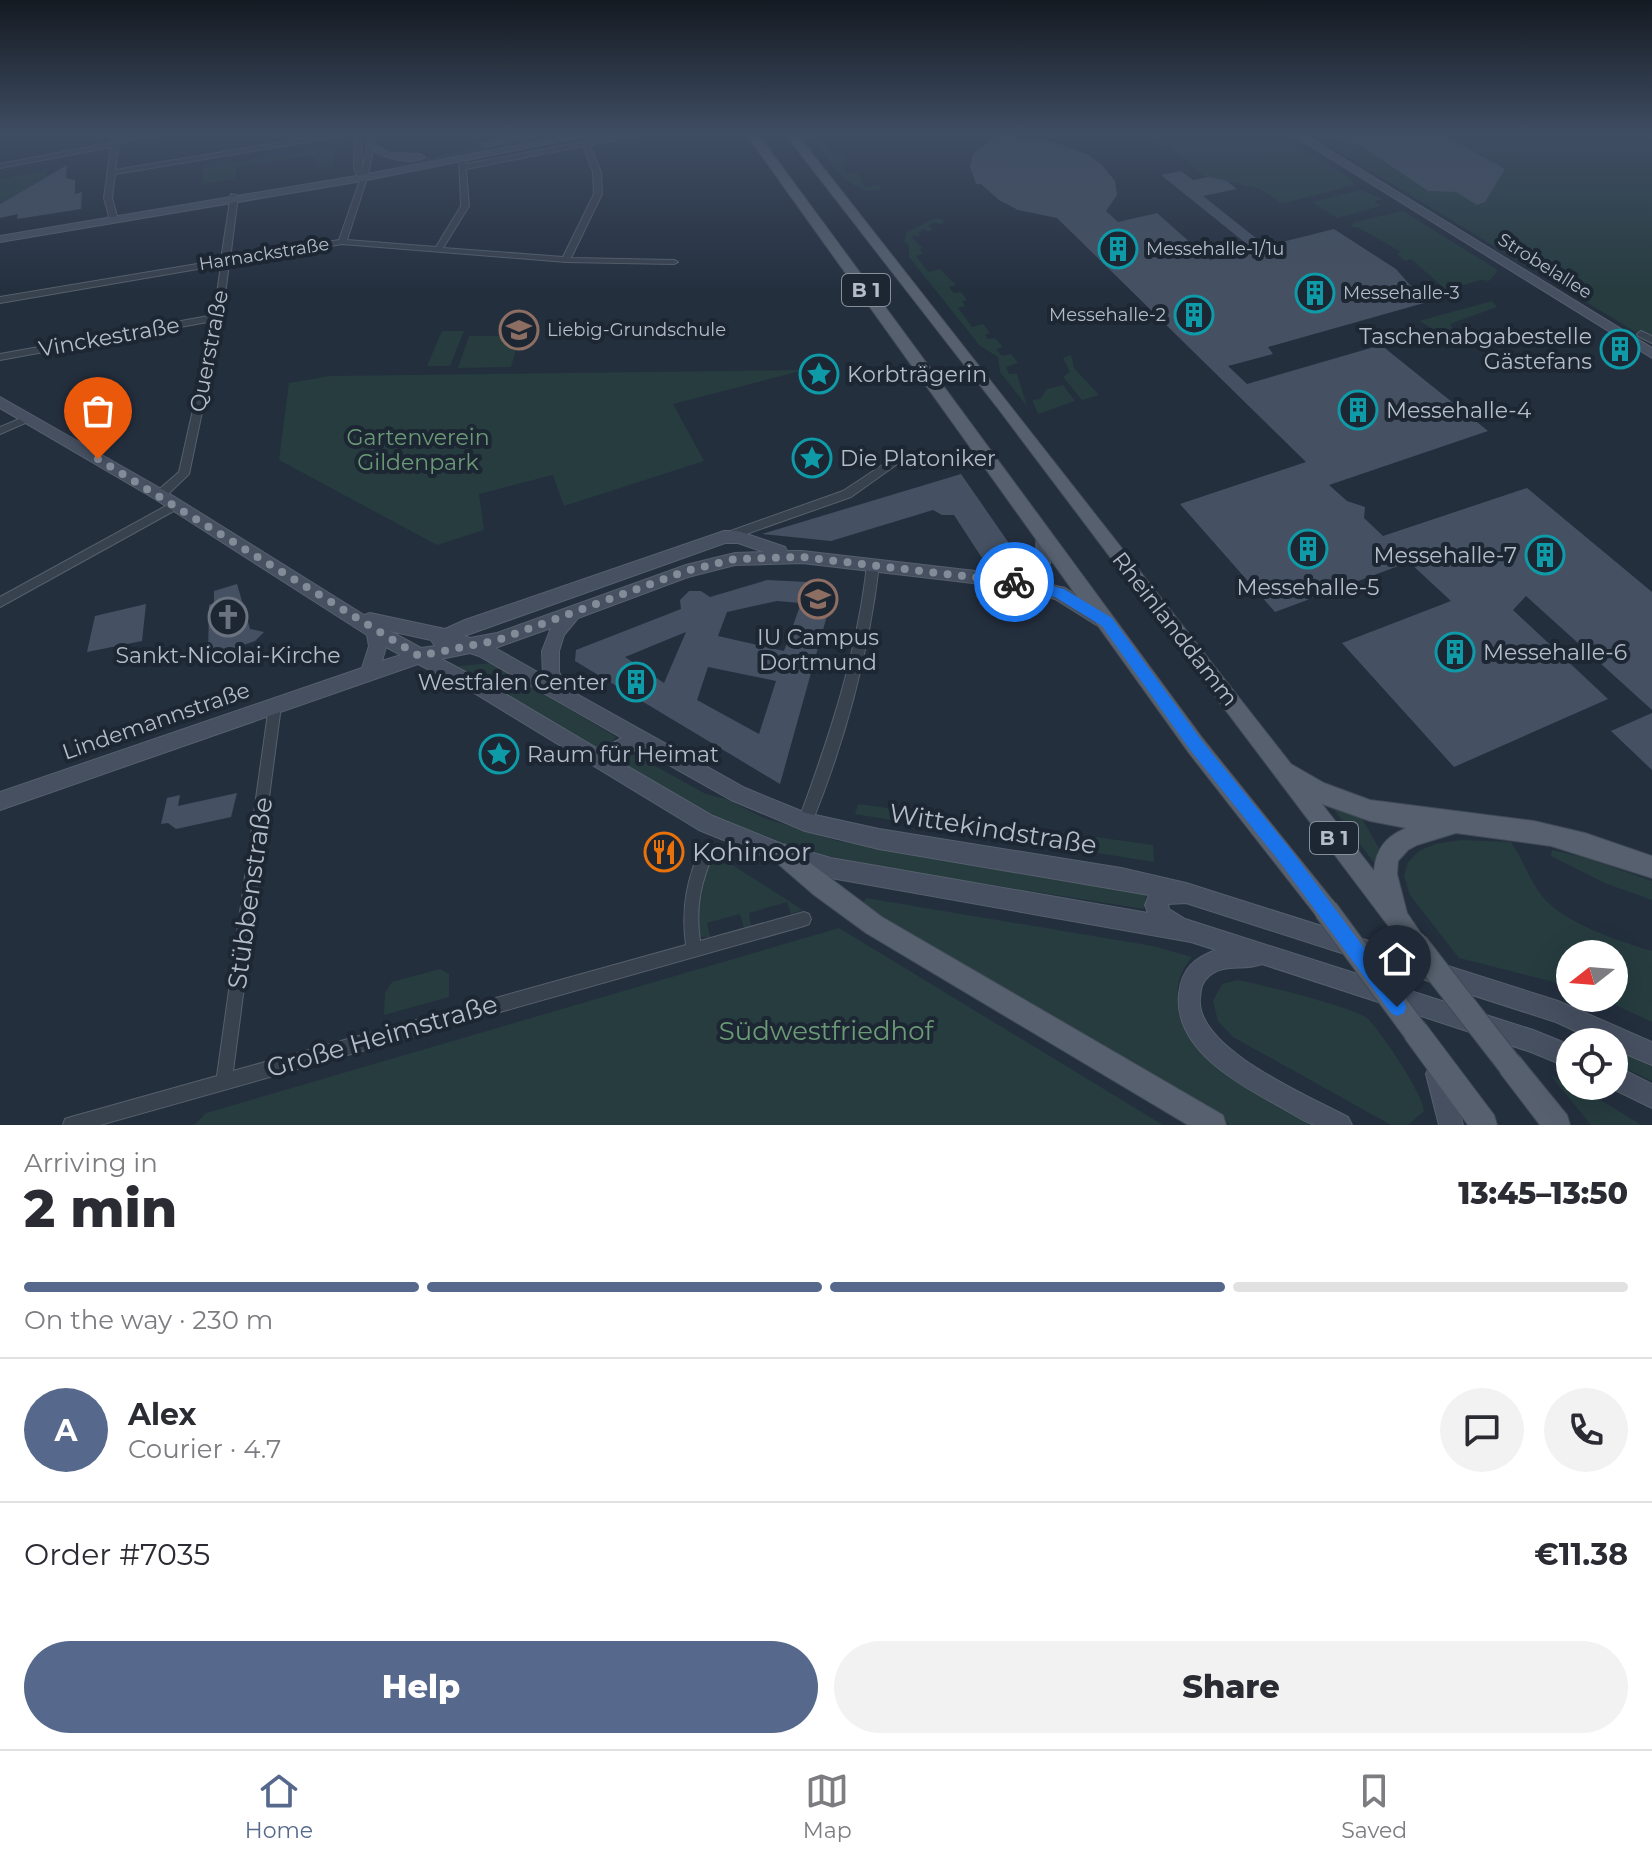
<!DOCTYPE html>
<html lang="en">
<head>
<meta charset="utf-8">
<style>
  :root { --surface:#fff; --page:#f2f2f3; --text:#2b2b33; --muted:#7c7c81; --line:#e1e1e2; --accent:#56698c }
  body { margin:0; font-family:Montserrat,sans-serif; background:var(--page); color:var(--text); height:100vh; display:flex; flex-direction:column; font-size:30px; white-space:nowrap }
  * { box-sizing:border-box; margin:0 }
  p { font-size:26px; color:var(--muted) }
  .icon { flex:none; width:44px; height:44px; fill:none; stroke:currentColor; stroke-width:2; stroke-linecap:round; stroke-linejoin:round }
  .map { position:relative; height:1125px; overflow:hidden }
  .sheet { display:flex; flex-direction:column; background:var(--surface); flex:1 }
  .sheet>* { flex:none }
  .needle { width:52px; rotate:253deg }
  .buttons { position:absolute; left:1556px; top:940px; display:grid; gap:16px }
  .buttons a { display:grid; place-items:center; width:72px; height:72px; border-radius:50%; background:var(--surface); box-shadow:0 8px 32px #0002; font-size:40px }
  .pin { position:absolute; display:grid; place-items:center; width:68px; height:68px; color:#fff; margin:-82px -34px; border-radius:50% 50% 50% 0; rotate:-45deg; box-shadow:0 0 8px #0007 }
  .pin .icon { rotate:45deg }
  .courier { position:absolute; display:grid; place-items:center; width:80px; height:80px; margin:-40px; border:6px solid #1a73e8; border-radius:50%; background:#fff; color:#222; box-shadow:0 2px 10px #0007 }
  .summary em { font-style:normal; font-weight:800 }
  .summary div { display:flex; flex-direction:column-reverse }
  .summary { display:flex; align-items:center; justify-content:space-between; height:136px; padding:0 24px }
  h1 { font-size:52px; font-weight:800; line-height:60px }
  .bar { display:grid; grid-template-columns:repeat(4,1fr); gap:12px 8px; align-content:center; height:96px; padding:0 24px }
  .bar i { height:10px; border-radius:6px; background:var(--line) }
  .bar .active { background:var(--accent) }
  .bar p { grid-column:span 4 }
  .line { display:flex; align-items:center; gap:20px; padding:0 24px; border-top:2px solid var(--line) }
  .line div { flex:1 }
  .round { display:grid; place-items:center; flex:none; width:84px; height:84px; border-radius:42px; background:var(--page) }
  .primary-button { display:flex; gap:16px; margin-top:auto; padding:16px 24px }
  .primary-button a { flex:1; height:92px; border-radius:48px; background:var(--accent); color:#fff; font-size:32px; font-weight:800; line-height:92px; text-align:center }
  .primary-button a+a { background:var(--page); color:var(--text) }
  .dock { display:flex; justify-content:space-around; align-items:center; height:112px; border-top:2px solid var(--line); background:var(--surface); font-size:22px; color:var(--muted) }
  .dock a { display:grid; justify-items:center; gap:4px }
  .dock .active { color:var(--accent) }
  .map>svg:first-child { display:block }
</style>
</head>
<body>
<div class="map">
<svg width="1652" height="1125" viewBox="0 0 1652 1125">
  <rect width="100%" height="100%" fill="#242f3e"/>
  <path fill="#263c3f" d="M544,134H580L394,170L393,165Z
    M809,134H816L834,156L841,155L847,162L840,164L849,166L844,168L848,174L856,172L866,187L881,185L880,190C848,197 827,155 809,134Z
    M1144,134H1279L1351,179L1354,185L1282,204L1260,189L1204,176L1179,154Z
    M1310,134H1652V342Z
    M335,149L334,166L316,169L314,156C292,159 265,163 237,167L235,179L201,184L204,168L312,150Z
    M47,170L46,177L0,204V179Z
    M1360,190L1383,199L1374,201L1381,206L1337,218L1312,202Z
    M1403,211L1496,269L1497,272L1489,281L1481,280L1446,290L1411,259L1405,261L1397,254L1401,252L1359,228L1351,227L1354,222Z
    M936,218L945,221L940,224L934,222L928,226L933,229L929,232L923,229L918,233L921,237L915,235L911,237L923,248L920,249L923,254L916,256L928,272L940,269L956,285L949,287L954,293L961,292L967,300L962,301L965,306L958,308L972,327L983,324L990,333L985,335L988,339L995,338L1003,347L996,349L1002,356L1011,354L1018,363L1006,367L1009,374H1017L1027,406L1000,372L998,357L980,346L909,257V245L904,242L907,232Z
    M1492,301L1497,307L1450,324L1454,330L1436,331L1419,321Z
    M442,331H464L450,366H427Z
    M469,336H520L511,367L458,368Z
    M1071,355L1074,368L1099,395L1082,400L1063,377L1070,372L1063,358Z
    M804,370L673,404L704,461L564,506L553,475L479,494L484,530L437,545L279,460L289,383L330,376Z
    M1063,385L1075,401L1038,414L1032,400L1040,399L1047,389Z
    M492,663L616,737L603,752L458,666Z
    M633,754L706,794L726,799L764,818L837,841L1143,892L1146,897L1144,909L898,870L805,851L708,814L624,764V756Z
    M858,804L1153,845L1154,862L879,818L855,814Z
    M1332,807L1360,815L1381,852L1375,864Z
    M1461,840L1511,842C1523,859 1529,880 1542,896C1562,922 1620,942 1652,951V1022L1600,998H1614V954H1570V986L1459,958L1410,895L1404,876L1408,862L1419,851L1435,844Z
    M1552,850L1586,858L1652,881V900L1607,884L1551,856Z
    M712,852L803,910L791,914L787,902L749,913L751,926L744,928L740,914L707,923L710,937H700L693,911Z
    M866,898L1153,946L1192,957C1180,972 1176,984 1178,1003C1186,1069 1265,1096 1316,1125H1230L868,909L862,904Z
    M839,928L1163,1125H194L206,1113Z
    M440,969L449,974V997L384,1015L385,993L392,982Z
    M1237,980C1256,983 1355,1008 1367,1018C1380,1030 1424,1095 1424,1111L1408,1125H1391L1233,1037L1218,1021L1213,1001L1222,984Z
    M1614,1047L1652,1064V1081L1614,1063Z
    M1551,1076L1606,1103L1641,1125H1591Z"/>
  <path fill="#455162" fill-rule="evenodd" d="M999,134H1013L1017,139L1049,141L1087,154L1101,164L1115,181L1117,195L1106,211L1118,222L1157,213L1210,260L1253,249L1161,175L1181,171L1193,180L1208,177L1227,181L1237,189L1203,196L1266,246L1334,229L1396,269L1410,285L1431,301L1268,347L1273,354L1228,366L1247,384L1381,345L1488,431L1329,485L1347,501L1365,507L1364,518L1383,536L1527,488L1652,592V710L1526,596L1513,610L1608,699L1454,767L1342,643L1451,601L1409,562L1275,612L1180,504L1306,462L1057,218L1018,210L999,200L981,184H976L970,166L973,154Z
    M1329,134H1441L1505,169L1485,202L1477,205L1456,192L1428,191L1363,147L1328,137Z
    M67,165L66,178L75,180V194L82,192L81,209L17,219L18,214L0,218V204Z
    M961,474L1022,562L982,558L954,515H942L933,510L831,541L762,534Z
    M767,580L807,582L835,587L780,784L575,661L576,650L681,609L680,600L689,591H701L710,597ZM777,601L801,603L784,651L718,636L727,612ZM686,632L664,683L625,657ZM708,667L776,681L759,734L697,700Z
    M237,584L250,629L264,632L255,641L208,657L209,605L214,603V591Z
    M146,604L142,641L87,652L95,616Z
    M1652,713V770L1611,731Z
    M237,793L231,817L176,829L168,823L161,824L167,798L180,795L178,806Z"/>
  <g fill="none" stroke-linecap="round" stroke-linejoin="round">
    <g stroke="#565f6c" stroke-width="2">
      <path id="street" d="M113,134H119V138L147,134H162L119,143L115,170L331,134H346L343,136L115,174L112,198L118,220L114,222L110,220L104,198L111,147L0,168V164L111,143Z
        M355,134H361L362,170L370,134H376L368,175L347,240L436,247L461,206L459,158H465L466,164L624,134H637L634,136L589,145L601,172L602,194L571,258L674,260L678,262L674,264L566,262L342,244L229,264L222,317L189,474L164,498H156L155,495L156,492L179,472L213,321L0,360V354L214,315L221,265L0,303V297L221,260L231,194L238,196L230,259L339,240L360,180L354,168ZM583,146L593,172L594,194L563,257L443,248L469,206L466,169Z
        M1641,331L1652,336V343L1638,336L1637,334Z
        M29,415L34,418L32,420L0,434V427Z
        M899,454L904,458L903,460L851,497L729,540L724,536L725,533L843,491Z
        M175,501L180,505L179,508L0,607V597Z
        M873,561L877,562L879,565C869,653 844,745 810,827L805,828L800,827L798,822C829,738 857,655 867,565L869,562Z
        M275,701L279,702L281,706L233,1071L686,945C681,908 687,877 703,844L708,842L713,844L715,849C701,882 695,905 700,941L804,912L809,914L811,919L809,924L804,926L100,1125H63L65,1119L71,1117L217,1076L269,706L271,702Z"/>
    </g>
    <g stroke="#565f6c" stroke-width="2">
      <path id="secondary" d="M519,134H538L485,147L480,144Z
        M577,134H597L362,181L0,242V236L362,175Z
        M1291,134H1303L1652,348V358Z
        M372,143L390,153L420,154L425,157C408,166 384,158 368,148V144Z
        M0,397L165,491L364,615L370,613L445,629L465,620L724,531H738L785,547L787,551H802L1010,575C1047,566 1032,553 1038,531H1050C1059,551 1051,568 1034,581L1065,588L1110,616L1112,621L1110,626L1104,628L1098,626L1055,599L1007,587L802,563L735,565L688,577L578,618L564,635L559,651V672L566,688L745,788L806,813L879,829L1121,868L1186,883L1558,1001L1652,1042V1065L1614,1049V1042H1599L1556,1022L1186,903L1168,904L1169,909L1185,919L1533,1030L1570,1045V1068L1531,1052L1262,964C1244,971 1224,963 1209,976C1201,983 1201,989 1200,998C1195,1049 1311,1097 1348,1117L1352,1125C1341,1125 1326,1125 1315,1125C1303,1122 1289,1111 1277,1105C1236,1083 1173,1048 1179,993C1182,969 1194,958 1216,950L1191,942L831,878L785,865L699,830L471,691L418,664L0,810V792L362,668L369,646L367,635L155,499L0,408ZM725,543H738L764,552L735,553L686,565L497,633L470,638L464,636ZM551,628L542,651L543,675L495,648ZM390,631L431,640L435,646L421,648ZM386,647L401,655L382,661ZM470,653L479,656L622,738L609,745L605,753L483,681L441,659ZM639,748L731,800L805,831L879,849L1149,895L1145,905L1148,913L831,858L785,845L713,816L620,762L623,757Z
        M1438,1062L1446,1066L1463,1125H1439L1426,1074L1430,1066Z
        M1614,1065L1652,1084V1108L1607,1086H1614Z"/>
    </g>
    <g stroke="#414a57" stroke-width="2">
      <path id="primary" d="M746,134H758L1203,739L1334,902L1338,910L1334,918L1326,922L1318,918L1189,753Z
        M785,134H797L1291,764L1324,783L1370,800L1534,821L1585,833L1652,856V878L1551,846L1456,833L1417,845L1408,850L1398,861L1397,874L1407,913L1428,944L1424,952L1416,956L1408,952L1000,411ZM1322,804L1370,821L1406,828C1386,837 1376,848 1374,871Z
        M785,844L882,917L1223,1115L1226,1125H1188L866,933L814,895L777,863L774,855L777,847Z
        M1415,1018L1424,1022L1494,1115L1497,1125H1468L1406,1040L1402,1031L1406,1022Z
        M1510,1052L1519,1056L1567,1115L1570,1125H1540L1501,1074L1497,1065L1501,1056Z"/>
    </g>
    <use href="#street" fill="#38414e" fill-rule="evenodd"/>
    <use href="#secondary" fill="#465061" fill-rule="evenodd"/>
    <use href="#primary" fill="#56606e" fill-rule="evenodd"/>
    <g stroke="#414a57" stroke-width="26" stroke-linecap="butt">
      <path id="primary-bridge" d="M1326,910L1415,1031
        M1416,944L1510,1065"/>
    </g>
    <use href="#primary-bridge" stroke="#56606e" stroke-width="24"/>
  </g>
  <linearGradient id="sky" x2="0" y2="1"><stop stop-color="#141a22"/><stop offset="0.46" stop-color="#3f4d63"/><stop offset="1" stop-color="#3f4d63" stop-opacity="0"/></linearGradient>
  <rect width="1652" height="291" fill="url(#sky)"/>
  <path fill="#1a73e8" d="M1014,577L1064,589L1112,618L1202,741L1291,850L1404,1001L1406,1007L1404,1013L1397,1016L1391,1013L1279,861L1191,751L1102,626L1055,597L1010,586V579Z"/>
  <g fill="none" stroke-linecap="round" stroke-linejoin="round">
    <path stroke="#828b98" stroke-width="8" stroke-dasharray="0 14.4" d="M98,459L419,656L498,640L686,571L735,559L802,557L1014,582"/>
  </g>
  <defs>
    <g id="building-ring" transform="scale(2)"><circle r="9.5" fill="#1d2633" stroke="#0f9aa8" stroke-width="1.5"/><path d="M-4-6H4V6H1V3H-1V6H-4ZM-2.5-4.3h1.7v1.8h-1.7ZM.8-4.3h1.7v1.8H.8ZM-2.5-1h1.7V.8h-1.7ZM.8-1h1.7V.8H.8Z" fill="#0f9aa8"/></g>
    <g id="school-ring" transform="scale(2)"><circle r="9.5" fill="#1d2633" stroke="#8d6e63" stroke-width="1.5"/><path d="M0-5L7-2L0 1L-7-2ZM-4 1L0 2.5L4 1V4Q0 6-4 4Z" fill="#8d6e63"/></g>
    <g id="sight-ring" transform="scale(2)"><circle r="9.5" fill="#1d2633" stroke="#0f9aa8" stroke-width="1.5"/><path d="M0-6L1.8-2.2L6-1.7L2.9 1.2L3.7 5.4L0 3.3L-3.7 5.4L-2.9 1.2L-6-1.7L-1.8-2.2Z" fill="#0f9aa8"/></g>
    <g id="university-ring" transform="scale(2)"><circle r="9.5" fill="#1d2633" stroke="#8d6e63" stroke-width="1.5"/><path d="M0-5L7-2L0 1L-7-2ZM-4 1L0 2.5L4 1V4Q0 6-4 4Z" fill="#8d6e63"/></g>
    <g id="church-ring" transform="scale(2)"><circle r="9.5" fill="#1d2633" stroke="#6b7280" stroke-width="1.5"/><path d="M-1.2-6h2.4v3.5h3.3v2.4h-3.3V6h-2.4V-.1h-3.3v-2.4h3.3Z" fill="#6b7280"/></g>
    <g id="restaurant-ring" transform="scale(2)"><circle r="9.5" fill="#1d2633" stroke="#e8710a" stroke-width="1.5"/><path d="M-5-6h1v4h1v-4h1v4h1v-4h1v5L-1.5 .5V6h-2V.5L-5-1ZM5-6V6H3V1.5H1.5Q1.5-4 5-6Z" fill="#e8710a"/></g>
  </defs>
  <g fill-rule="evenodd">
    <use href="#building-ring" x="1118" y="249"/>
    <use href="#building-ring" x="1315" y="293"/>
    <use href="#building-ring" x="1194" y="315"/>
    <use href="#school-ring" x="519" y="330"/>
    <use href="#building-ring" x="1620" y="349"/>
    <use href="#sight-ring" x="819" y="374"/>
    <use href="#building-ring" x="1358" y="410"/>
    <use href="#sight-ring" x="812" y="458"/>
    <use href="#building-ring" x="1308" y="549"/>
    <use href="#building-ring" x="1545" y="555"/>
    <use href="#university-ring" x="818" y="599"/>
    <use href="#church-ring" x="228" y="617"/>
    <use href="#building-ring" x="1455" y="652"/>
    <use href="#building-ring" x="636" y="682"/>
    <use href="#sight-ring" x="499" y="754"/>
    <use href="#restaurant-ring" x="664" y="852"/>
  </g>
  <g text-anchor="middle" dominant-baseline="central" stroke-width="8" stroke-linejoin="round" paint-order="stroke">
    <g font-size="18" fill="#b4bcc9" stroke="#1d2633" text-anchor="start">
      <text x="1146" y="249">Messehalle-1/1u</text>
      <text x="1343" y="293">Messehalle-3</text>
      <text x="1166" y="315" text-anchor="end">Messehalle-2</text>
      <text x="547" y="330">Liebig-Grundschule</text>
    </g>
    <g font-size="18" fill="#b4bcc9" stroke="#1d2633">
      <text transform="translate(264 254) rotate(-9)">Harnackstraße</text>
      <text transform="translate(1545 266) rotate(32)">Strobelallee</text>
    </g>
    <g fill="#1d2633" stroke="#878f9c" stroke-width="2">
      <rect x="842" y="274" width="48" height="32" rx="6"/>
      <rect x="1310" y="822" width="48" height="32" rx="6"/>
    </g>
    <g font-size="20" font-weight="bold" fill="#b4bcc9">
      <text x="866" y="290">B 1</text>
      <text x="1334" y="838">B 1</text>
    </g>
    <g font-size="22" fill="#b4bcc9" stroke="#1d2633" text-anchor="start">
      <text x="1592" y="336" text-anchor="end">Taschenabgabestelle<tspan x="1592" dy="25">Gästefans</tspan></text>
      <text x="847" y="374">Korbträgerin</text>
      <text x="1386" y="410">Messehalle-4</text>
      <text x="840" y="458">Die Platoniker</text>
      <text x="1517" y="555" text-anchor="end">Messehalle-7</text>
      <text x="1308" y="587" text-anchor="middle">Messehalle-5</text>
      <text x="818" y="637" text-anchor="middle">IU Campus<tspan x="818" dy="25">Dortmund</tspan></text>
      <text x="1483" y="652">Messehalle-6</text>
      <text x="228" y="655" text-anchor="middle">Sankt-Nicolai-Kirche</text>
      <text x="608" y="682" text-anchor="end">Westfalen Center</text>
      <text x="527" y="754">Raum für Heimat</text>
    </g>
    <g font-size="22" fill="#b4bcc9" stroke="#1d2633">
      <text transform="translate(109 337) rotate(-10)">Vinckestraße</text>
      <text transform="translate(209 351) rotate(-79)">Querstraße</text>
      <text transform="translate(1175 629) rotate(52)">Rheinlanddamm</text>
      <text transform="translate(156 721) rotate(-19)">Lindemannstraße</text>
    </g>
    <g font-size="22" fill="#6b9a76" stroke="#1d2633">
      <text x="418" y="437">Gartenverein<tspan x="418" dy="25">Gildenpark</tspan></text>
    </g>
    <g font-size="26" fill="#b4bcc9" stroke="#1d2633">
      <text transform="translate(993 829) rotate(9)">Wittekindstraße</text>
      <text transform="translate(250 893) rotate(-82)">Stübbenstraße</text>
      <text transform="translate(382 1036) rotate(-16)">Große Heimstraße</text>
    </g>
    <g font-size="26" fill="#b4bcc9" stroke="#1d2633" text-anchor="start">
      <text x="692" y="852">Kohinoor</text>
    </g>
    <g font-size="26" fill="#6b9a76" stroke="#1d2633">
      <text x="826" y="1031">Südwestfriedhof</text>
    </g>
  </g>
</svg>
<div class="buttons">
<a><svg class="needle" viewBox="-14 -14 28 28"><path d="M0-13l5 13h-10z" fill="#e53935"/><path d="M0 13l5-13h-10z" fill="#7c7c81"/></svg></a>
<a><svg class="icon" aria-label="locate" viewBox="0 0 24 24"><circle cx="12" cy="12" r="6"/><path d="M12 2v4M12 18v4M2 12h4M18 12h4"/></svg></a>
</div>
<div class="pin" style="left:98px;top:459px;background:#ea580c"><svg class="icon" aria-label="bag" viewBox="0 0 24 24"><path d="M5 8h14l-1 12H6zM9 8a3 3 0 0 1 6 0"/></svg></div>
<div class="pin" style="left:1397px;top:1007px;background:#1f2937"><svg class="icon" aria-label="home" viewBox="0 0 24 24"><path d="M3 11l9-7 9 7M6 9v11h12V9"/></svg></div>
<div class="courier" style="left:1014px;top:582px"><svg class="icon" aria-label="bike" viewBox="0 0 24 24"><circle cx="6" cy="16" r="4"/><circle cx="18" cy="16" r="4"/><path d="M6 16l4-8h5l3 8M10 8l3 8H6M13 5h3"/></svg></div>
</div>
<section class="sheet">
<div class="summary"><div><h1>2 min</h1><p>Arriving in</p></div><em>13:45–13:50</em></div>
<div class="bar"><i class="active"></i><i class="active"></i><i class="active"></i><i></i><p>On the way · 230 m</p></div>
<div class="line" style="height:144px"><b class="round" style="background:var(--accent);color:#fff">A</b><div><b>Alex</b><p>Courier · 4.7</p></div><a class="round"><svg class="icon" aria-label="chat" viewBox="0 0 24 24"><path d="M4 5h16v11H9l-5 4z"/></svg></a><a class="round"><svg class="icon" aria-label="phone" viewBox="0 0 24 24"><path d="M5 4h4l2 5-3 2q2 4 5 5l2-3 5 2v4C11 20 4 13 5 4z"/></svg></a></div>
<div class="line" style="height:104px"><div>Order #7035</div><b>€11.38</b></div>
<div class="primary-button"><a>Help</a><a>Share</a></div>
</section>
<nav class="dock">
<a class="active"><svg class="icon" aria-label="home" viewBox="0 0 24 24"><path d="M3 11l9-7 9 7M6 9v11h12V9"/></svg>Home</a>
<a><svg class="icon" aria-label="map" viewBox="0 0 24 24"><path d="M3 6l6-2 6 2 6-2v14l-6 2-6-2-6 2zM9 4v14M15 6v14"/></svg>Map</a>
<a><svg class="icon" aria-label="saved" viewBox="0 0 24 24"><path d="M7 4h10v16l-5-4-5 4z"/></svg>Saved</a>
</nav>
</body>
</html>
